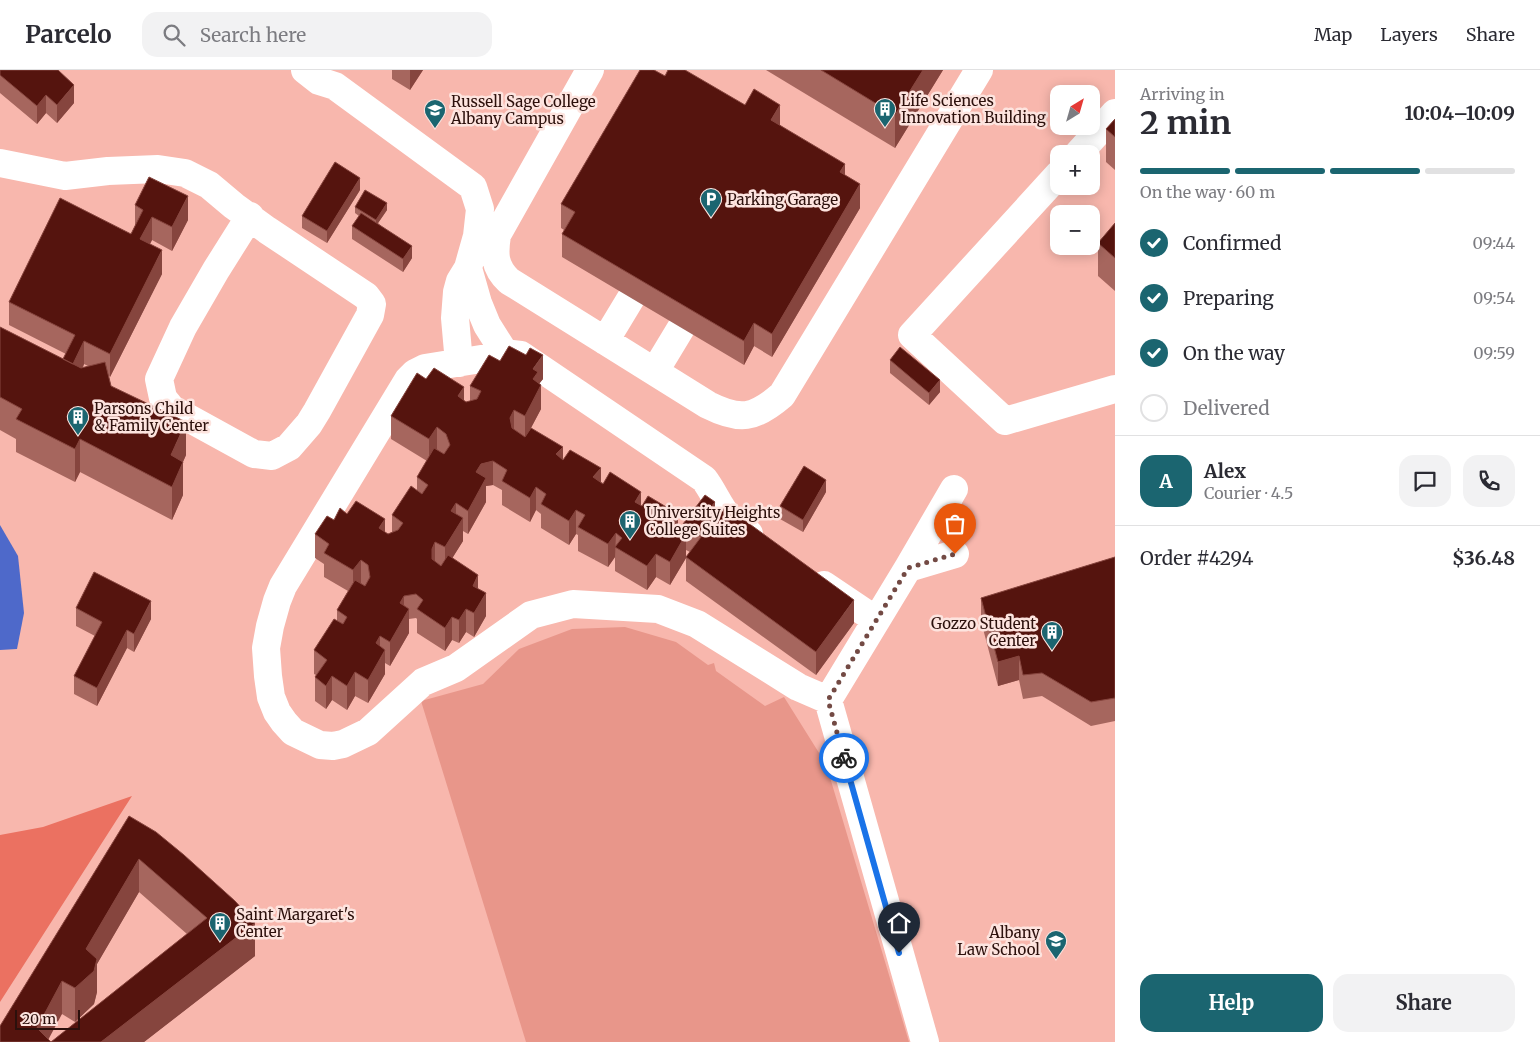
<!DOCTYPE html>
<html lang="en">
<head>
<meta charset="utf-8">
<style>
  :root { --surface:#fff; --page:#f2f2f3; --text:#2b2b33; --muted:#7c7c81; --line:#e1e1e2; --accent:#1b6570 }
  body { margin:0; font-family:Merriweather,serif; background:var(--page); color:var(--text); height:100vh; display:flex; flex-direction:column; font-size:19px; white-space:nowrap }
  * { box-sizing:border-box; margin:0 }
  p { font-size:16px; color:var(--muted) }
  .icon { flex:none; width:28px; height:28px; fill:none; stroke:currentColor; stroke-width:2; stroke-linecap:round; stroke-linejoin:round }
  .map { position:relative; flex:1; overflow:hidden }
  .side { display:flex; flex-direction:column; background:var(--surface); width:425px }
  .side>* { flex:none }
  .needle { width:32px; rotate:37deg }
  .tools { position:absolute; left:1050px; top:15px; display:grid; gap:10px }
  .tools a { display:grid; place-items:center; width:50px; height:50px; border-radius:10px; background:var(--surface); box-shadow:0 2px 12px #0003; font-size:25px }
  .scale { position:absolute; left:15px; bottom:12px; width:65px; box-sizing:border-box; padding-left:5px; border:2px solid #2c100c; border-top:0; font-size:14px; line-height:18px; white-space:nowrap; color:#2c100c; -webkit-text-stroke:4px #fde4df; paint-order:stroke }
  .pin { position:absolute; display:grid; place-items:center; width:42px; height:42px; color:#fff; margin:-51px -21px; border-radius:50% 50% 50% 0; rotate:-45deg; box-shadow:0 0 5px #0007 }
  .pin .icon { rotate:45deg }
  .courier { position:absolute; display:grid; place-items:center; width:50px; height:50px; margin:-25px; border:4px solid #1a73e8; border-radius:50%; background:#fff; color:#222; box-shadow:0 1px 6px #0007 }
  .overview em { font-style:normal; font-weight:700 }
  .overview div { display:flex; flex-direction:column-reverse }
  .overview { display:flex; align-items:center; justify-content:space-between; height:85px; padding:0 25px }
  h1 { font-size:32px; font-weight:700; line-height:38px }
  .bar { display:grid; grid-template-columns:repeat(4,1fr); gap:8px 5px; align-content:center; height:60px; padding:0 25px }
  .bar i { height:6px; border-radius:4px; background:var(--line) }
  .bar .on { background:var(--accent) }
  .bar p { grid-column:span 4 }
  .line { display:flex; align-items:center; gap:12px; padding:0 25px; border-top:1px solid var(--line) }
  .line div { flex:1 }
  .round { display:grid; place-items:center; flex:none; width:52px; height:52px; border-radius:15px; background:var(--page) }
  ol { padding:0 25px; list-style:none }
  li { display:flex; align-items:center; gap:15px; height:55px }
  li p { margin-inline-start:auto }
  li .icon { padding:5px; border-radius:50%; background:var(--accent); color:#fff; stroke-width:4 }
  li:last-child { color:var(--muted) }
  li i { width:28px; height:28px; border:2px solid var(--line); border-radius:50% }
  .cta { display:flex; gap:10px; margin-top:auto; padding:10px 25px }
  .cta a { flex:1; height:58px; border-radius:15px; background:var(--accent); color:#fff; font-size:20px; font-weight:700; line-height:58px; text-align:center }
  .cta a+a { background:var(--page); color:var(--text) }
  header { display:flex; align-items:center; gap:30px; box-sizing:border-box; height:70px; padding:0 25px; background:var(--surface); border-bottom:1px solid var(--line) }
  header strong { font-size:24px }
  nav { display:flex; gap:28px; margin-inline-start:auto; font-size:18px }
  .search { width:350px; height:45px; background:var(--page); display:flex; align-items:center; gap:12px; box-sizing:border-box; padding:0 18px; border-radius:15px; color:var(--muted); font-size:19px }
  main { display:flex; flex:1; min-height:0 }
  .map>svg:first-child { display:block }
</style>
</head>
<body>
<header>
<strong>Parcelo</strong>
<div class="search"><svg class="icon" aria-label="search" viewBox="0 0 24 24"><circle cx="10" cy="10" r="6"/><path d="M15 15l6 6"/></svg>Search here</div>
<nav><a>Map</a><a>Layers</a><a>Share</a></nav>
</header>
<main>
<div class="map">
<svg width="1115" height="972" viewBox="0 0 1115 972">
  <rect width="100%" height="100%" fill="#f8b7ad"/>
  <path fill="#e8968a" d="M625,557L676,572L708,595L714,593L716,601L765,636L784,627L826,694L909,972H526L421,631L483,614L519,579L572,559Z"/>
  <path fill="#eb7161" d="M132,726L0,932V765L43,757Z"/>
  <path fill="#4e69ca" d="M0,455L18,486L24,543L17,579L0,580Z"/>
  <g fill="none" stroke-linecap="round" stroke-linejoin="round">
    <path stroke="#fff" stroke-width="28" d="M305,0L319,11L335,16L473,117L480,139L477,166L468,198L460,211L457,222L455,248L459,293
      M590,0L497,165C494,184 494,197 509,211L708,335C740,351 754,349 782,325L979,0
      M1078,84L1115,43
      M0,93L65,106L108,101L158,99L185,103L209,115L234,136L267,160L366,226L372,234L370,245L317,341L309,354L289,377L272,386L254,384L172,339L163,328L159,309L183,257L216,200L250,146
      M1059,104L912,265L1005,351L1115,319
      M468,198L478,233L487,255L506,285
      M605,271L631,228
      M655,301L681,258
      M954,419L908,498L955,484
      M749,464C742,460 736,456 730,449C719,437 714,422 704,409L521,285L512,284L425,298L415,303L408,310L283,516L277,531L270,556L266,578L268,606L271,627L277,642L284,652L293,662L320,675L333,676L343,674L368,662L423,612L456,598L531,545L573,534L658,539L697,554L798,617L828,630
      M908,498L828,630L925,972
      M824,515L876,550"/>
  </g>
  <path fill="#a6665e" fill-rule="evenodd" d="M0,0L74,33L57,53L46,43L37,54L0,23Z
    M392,0H423L410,20L392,9Z
    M766,0H943L895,78Z
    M665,6L745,35L780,55L845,105L860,138L772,287L754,276L744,295L562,187V164L564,160L561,158V134Z
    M1115,49V100L1106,92V59Z
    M360,120L327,173L302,158V146Z
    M135,135L188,150L172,181L152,170L150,174L162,204L110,307L109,306L111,316L186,385L183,392V425L172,450L80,402L75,412L16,382V369L0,360V257L63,289L66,284L9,255V232L131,164L135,156ZM84,294L88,296L83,298Z
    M355,137L387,140L378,153L412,188L403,202L352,169V156L359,146L355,143Z
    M1115,153V221L1098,206V173Z
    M890,290L940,322L929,335L890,303Z
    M500,291L543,309L539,314L541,339L531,358L563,389L641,436L683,462V454L715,432V448L854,553L816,605L686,511V488L670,515L656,507L647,520L615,501V487L608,497L578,481V465L576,464L569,475L541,458V444L536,440L530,452L502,435V420L493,415L486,416V432L468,464L463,461V471L452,488L478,519L486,546L474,567L466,562L459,573L452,570L445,581L417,563V549L416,548L409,549V563L390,596L385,593V604L368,633L355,626L347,640L332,630L326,639L315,631V607L316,605L314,604V580L337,550V540L348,521L324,507V494L315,488V464L334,450L347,444L388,464L392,462V445L417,420V407L427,391L391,369V346L426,309L466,332L470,331V316ZM686,480L690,482L686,487Z
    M826,422L803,462L780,449V436Z
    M1115,487V651L1091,656L1042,626L1023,629L1019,610L998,616L981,551V528Z
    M76,538L151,549L134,582L127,578L97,636L74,624V606L95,566L76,556Z
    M129,746L255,886L144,972H51L187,864L139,822L97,894V922L94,934L75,952L62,944L0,972Z"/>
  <path fill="#86453e" d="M410,0H423L410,20Z
    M923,0H943L895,78V45Z
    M74,15V33L57,53V35Z
    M46,25V43L37,54V36Z
    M780,35V58L771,50Z
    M845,94V117L840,102Z
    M360,108V120L327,173V161Z
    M860,114V138L772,287V264Z
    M188,126V150L172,181V157Z
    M387,133V140L376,156V150Z
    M152,147V170L140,193V169Z
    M412,176V188L403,202V189Z
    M162,180V204L110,307V284Z
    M754,253V276L744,295V271Z
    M84,271V294L69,325V301Z
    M543,285V309L538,315H541V339L525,369V346L533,299Z
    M940,310V322L929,335V323Z
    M464,317V340L458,326Z
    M514,340V363L510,371V348Z
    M186,352V385L172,416L171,385Z
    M437,357V381L429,392V369Z
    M80,369V402L75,412V379Z
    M563,377V401L556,384Z
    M493,391V415L486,416V432L468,464V441L476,402L481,394Z
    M183,392V425L172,450V417Z
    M601,398V421L593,407Z
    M826,410V422L803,462V450Z
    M536,417V440L530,452V428Z
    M641,422V445L635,432Z
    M715,432V455L707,442Z
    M456,433V457L451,441Z
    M576,440V464L569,475V451Z
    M678,444V467L672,454Z
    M463,448V471L445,500V477Z
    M385,449V473L379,458Z
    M616,463L615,487L608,497V474Z
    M686,464V488L670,515V492Z
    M435,472V496L432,502V479Z
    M656,484V507L647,520V496Z
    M361,490V514L353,524V500Z
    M478,505V528L473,516Z
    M486,523V546L474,567V543Z
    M404,526V547L409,539V563L390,596V572L400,533Z
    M854,530V553L816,605V582Z
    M151,531V549L134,582V564Z
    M466,539V562L459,573V550Z
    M452,547V570L445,581V558Z
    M127,560V578L97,636V618Z
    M380,566V590L385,580V604L368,633V610L376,573Z
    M1019,586V610L998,616V592Z
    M355,602V626L347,640V616Z
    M332,606V630L326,639V616Z
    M139,789V822L97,894V922L94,934L75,952V918L86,879Z
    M255,853V886L144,972H101Z
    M62,911V944L47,972L37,958Z"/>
  <path fill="#55140e" stroke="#86453e" d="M0,0H58L74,15L57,35L46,25L37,36L0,5Z
    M640,0H654L665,6L668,0H685L745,35L754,19L780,35L771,50L845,94L840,102L860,114L772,264L754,253L744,271L562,164L575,142L561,134Z
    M821,0H923L895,45Z
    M1115,49V67L1106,59Z
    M335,92L360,108L327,161L302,146Z
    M149,107L188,126L172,157L152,147L140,169L162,180L110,284L84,271L73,294L63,289L75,265L9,232L60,128L131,164L143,140L135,135Z
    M365,120L387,133L376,150L355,137Z
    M361,143L412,176L403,189L352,156Z
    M1115,153V188L1098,173Z
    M0,257L81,298L105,292L111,316L186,352L171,385L183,392L172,417L80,369L75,379L16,349L22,339L0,327Z
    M509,276L526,285L530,278L543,285L533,299L538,302L533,309L541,315L525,346L514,340L510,348L512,358L525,367L531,358L563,377L556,384L563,390L570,380L601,398L593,407L603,414L610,402L641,422L635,432L642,436L648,426L678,444L672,454L686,464L670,492L656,484L647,496L615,477L622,468L616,463L608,474L578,457L585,445L576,440L569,451L541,434L546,424L536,417L530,428L502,411L507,400L493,391L481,394L476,402L486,408L468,441L456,433L451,441L463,448L445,477L435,472L432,479V489L441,496L448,485L478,505L473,516L486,523L474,543L466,539L459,550L452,547L445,558L417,539L423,530L416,524L404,526L400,533L409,539L390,572L380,566L376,573L385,580L368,610L355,602L347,616L332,606L326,616L315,607L327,590L314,580L334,549L343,554L347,547L337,540L355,510L365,516L370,507L368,495L361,490L353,500L324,483L329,474L315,464L327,446L334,450L340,438L347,444L356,431L385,449L379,458L388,464L398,460L403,453L392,445L411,416L422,424L428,415L417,407L434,378L444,384L450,375L446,364L437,357L429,369L391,346L417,303L426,309L434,298L464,317L458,326L466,332L477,329L481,321L470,316L489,285L500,291Z
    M900,277L940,310L929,323L890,290Z
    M804,396L826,410L803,450L780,436Z
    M705,425L715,432L707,442L715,448L725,436L854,530L816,582L686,487L701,467L683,454Z
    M1115,487V628L1091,632L1042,603L1023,605L1019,586L998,592L981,528Z
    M94,502L151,531L134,564L127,560L97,618L74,606L102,552L76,538Z
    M129,746L156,762L184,785L235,831L255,853L101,972H51L207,848L139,789L86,879L97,889L94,901L75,918L62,911L37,958L51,972H0V956Z"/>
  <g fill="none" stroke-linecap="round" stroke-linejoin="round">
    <path stroke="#734a44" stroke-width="5" stroke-dasharray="0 9" d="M844,688L828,630L908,498L955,484"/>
    <path stroke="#1a73e8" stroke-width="6" d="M844,688L899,883"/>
  </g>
  <defs>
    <g id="building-pin" transform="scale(1.125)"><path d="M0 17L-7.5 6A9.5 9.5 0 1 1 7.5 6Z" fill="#1b6570" stroke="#fde4df"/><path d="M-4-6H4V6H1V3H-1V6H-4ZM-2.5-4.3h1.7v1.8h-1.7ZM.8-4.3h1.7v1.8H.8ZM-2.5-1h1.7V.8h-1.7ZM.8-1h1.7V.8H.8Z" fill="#fff"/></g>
    <g id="university-pin" transform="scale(1.125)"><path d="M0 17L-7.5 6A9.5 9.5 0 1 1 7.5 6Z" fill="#1b6570" stroke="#fde4df"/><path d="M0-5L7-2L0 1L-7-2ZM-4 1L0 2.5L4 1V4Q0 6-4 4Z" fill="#fff"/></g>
    <g id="parking-pin" transform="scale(1.125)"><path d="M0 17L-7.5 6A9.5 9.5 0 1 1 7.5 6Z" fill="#1b6570" stroke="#fde4df"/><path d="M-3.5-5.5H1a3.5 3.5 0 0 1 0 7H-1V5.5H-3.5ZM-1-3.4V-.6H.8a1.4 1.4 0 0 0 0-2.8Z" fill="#fff"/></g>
  </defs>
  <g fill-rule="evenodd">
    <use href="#building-pin" x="885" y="39"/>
    <use href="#university-pin" x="435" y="40"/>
    <use href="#parking-pin" x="711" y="129"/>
    <use href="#building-pin" x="78" y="347"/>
    <use href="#building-pin" x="630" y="451"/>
    <use href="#building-pin" x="1052" y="562"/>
    <use href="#building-pin" x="220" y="853"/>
    <use href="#university-pin" x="1056" y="871"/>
  </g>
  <g text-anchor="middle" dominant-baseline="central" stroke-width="5" stroke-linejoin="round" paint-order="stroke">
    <g font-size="15" fill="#2c100c" stroke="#fde4df" text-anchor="start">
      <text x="901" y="30">Life Sciences<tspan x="901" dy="17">Innovation Building</tspan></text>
      <text x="451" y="31">Russell Sage College<tspan x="451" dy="17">Albany Campus</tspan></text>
      <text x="727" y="129">Parking Garage</text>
      <text x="94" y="338">Parsons Child<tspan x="94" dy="17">&amp; Family Center</tspan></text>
      <text x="646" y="442">University Heights<tspan x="646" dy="17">College Suites</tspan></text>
      <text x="1036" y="553" text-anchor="end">Gozzo Student<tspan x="1036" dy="17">Center</tspan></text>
      <text x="236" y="844">Saint Margaret's<tspan x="236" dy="17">Center</tspan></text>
      <text x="1040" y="862" text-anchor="end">Albany<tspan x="1040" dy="17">Law School</tspan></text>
    </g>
  </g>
</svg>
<div class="tools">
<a><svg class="needle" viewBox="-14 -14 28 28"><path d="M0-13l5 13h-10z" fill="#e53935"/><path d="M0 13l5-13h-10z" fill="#7c7c81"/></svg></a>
<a>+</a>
<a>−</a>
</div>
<div class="scale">20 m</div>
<div class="pin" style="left:955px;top:484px;background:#ea580c"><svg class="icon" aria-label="bag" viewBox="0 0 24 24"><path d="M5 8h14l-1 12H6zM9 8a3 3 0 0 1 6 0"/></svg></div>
<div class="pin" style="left:899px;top:883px;background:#1f2937"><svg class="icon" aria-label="home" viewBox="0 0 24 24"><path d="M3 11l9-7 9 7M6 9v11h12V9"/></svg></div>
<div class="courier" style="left:844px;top:688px"><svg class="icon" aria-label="bike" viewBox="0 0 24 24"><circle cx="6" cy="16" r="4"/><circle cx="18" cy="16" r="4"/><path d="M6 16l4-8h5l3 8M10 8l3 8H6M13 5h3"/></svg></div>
</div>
<section class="side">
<div class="overview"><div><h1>2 min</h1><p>Arriving in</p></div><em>10:04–10:09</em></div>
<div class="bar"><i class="on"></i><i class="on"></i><i class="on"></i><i></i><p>On the way · 60 m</p></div>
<ol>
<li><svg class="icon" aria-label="check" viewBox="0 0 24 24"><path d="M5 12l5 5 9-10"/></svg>Confirmed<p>09:44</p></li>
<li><svg class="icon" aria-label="check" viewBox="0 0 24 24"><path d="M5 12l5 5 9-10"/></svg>Preparing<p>09:54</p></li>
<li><svg class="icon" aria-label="check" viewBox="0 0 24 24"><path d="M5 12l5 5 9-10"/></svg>On the way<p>09:59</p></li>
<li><i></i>Delivered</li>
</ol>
<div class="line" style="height:90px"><b class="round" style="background:var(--accent);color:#fff">A</b><div><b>Alex</b><p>Courier · 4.5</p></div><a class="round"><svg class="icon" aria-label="chat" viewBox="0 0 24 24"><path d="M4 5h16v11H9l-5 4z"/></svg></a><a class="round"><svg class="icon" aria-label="phone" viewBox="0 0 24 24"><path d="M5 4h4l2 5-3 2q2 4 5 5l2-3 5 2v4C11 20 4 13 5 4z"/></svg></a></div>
<div class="line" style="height:65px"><div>Order #4294</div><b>$36.48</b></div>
<div class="cta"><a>Help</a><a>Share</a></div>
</section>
</main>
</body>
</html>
